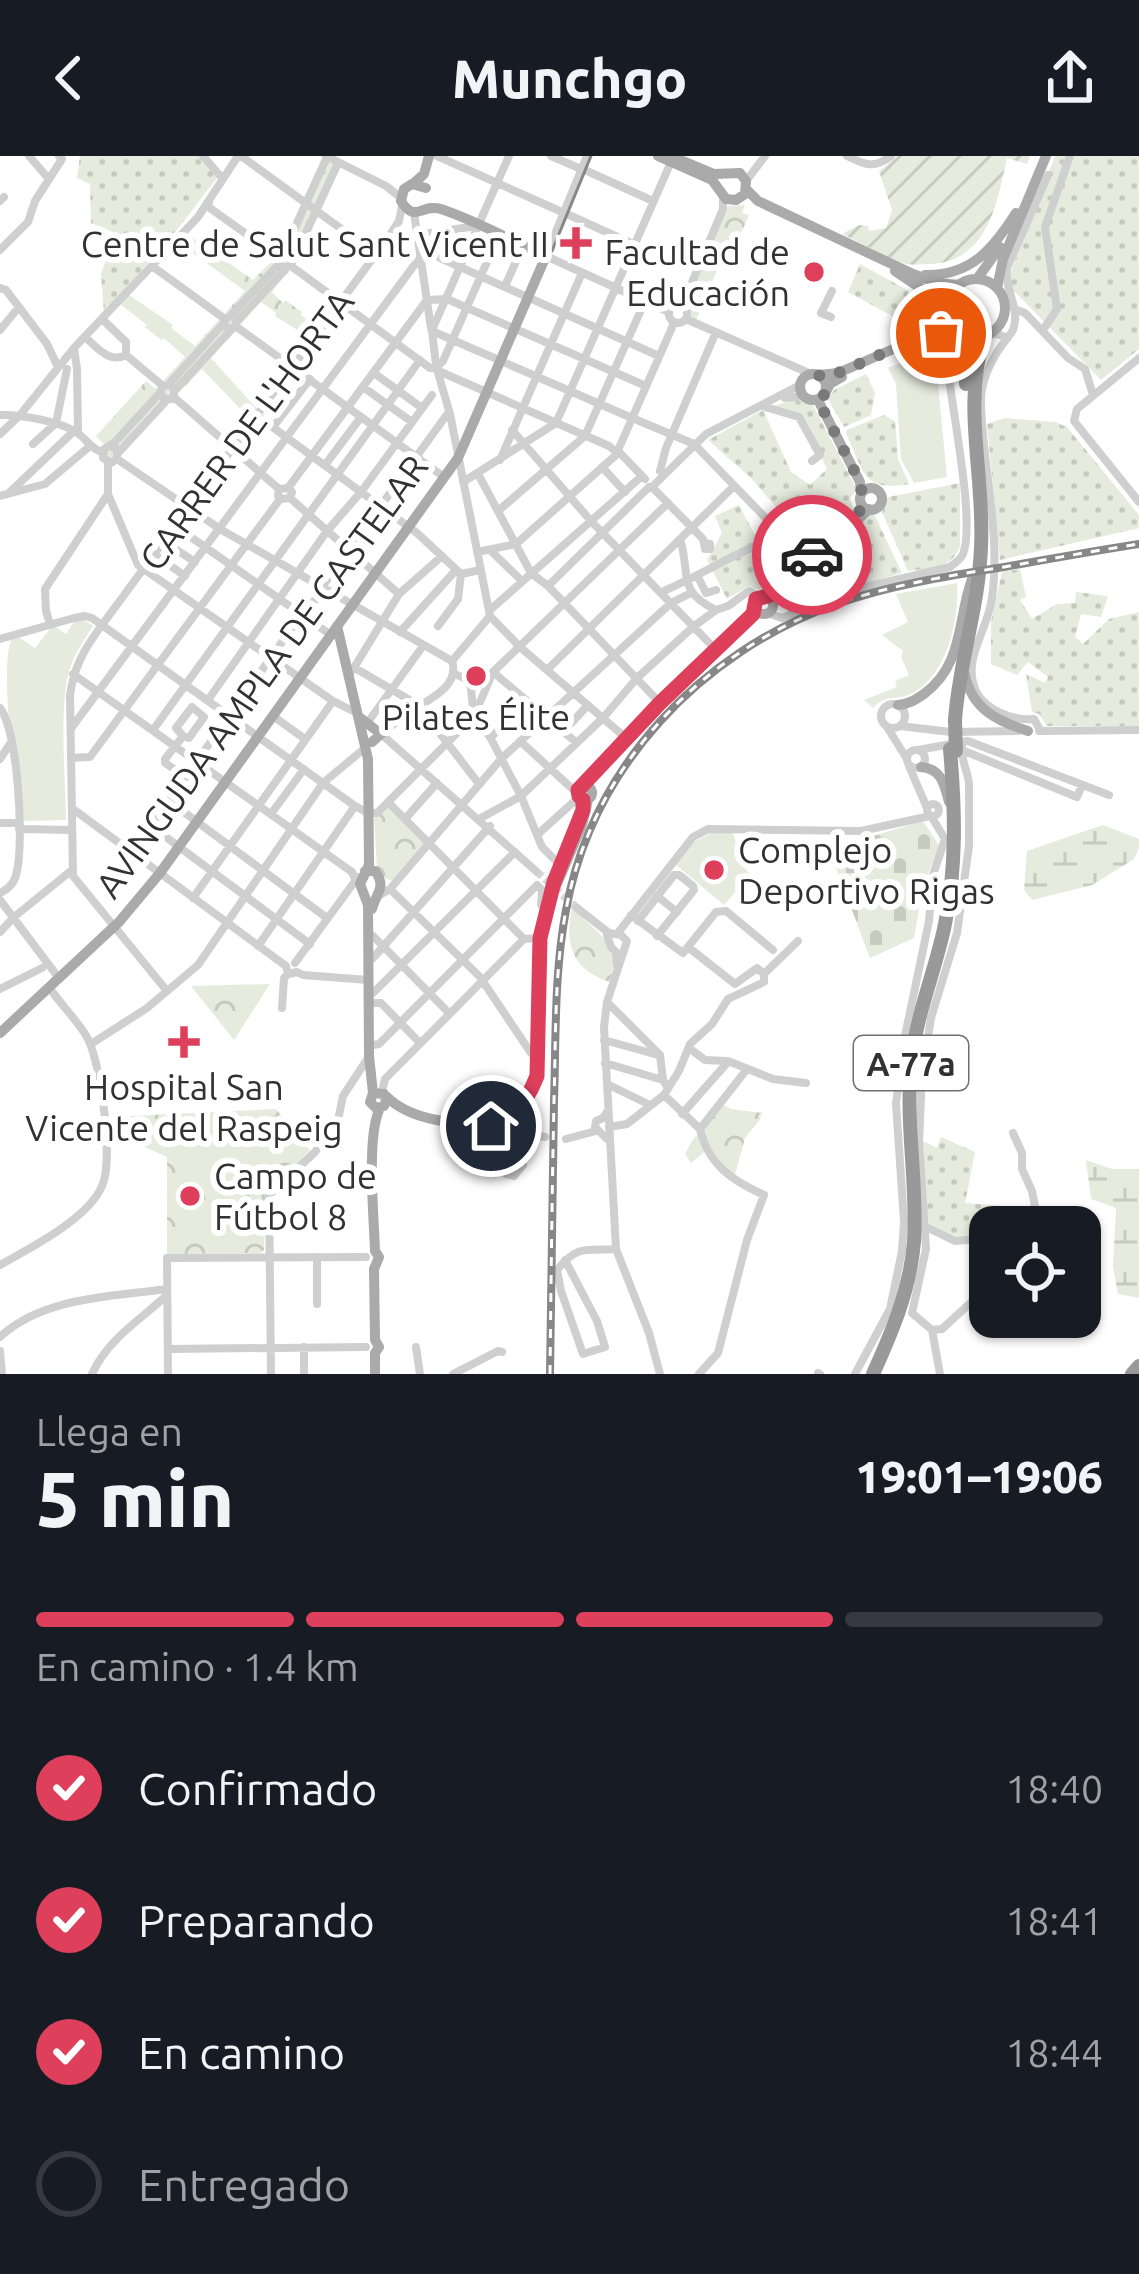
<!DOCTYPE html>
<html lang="es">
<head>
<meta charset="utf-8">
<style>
  :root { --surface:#171b24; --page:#242831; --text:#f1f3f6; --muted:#9ea1a6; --line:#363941; --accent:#de3f5b }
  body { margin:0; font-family:Ubuntu,sans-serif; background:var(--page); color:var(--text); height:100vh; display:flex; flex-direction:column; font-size:45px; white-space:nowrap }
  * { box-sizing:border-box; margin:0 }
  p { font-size:39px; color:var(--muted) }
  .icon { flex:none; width:66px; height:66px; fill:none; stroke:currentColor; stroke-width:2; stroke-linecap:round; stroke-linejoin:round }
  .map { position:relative; height:1218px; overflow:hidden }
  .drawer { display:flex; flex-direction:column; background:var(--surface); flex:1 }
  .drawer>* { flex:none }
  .buttons { position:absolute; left:969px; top:1050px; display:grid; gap:24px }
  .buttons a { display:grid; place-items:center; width:132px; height:132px; border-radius:24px; background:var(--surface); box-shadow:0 3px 9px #0004; font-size:60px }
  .pin { position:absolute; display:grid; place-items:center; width:102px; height:102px; color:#fff; margin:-51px; border:6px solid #fff; border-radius:50%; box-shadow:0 3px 12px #0007 }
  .courier { position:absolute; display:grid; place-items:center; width:120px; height:120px; margin:-60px; border:9px solid #de3f5b; border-radius:50%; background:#fff; color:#222; box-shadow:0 3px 15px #0007 }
  .head em { font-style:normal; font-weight:800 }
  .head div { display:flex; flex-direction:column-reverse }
  .head { display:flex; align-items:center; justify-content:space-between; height:204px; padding:0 36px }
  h1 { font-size:78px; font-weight:800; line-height:90px }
  .bar { display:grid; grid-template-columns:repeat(4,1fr); gap:18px 12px; align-content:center; height:144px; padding:0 36px }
  .bar i { height:15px; border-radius:9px; background:var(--line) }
  .bar .on { background:var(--accent) }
  .bar p { grid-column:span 4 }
  ol { padding:0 36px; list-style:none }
  li { display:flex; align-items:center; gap:36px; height:132px }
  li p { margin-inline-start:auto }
  li .icon { padding:12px; border-radius:50%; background:var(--accent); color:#fff; stroke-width:4 }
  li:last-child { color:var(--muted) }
  li i { width:66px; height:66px; border:6px solid var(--line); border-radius:50% }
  header { display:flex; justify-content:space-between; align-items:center; height:156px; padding:0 36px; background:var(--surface); font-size:54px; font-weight:800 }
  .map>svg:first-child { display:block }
</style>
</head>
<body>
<header><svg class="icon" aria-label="back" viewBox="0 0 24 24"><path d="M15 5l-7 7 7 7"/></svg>Munchgo<svg class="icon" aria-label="share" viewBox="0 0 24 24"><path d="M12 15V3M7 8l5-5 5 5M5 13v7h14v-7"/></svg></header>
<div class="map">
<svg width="1139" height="1218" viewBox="0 0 1139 1218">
  <defs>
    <pattern id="grass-dots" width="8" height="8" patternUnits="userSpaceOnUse" patternTransform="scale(3)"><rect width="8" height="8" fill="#e6ebde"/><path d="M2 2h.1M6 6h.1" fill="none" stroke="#c6cabf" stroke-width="1.8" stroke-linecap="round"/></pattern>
    <pattern id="forest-crowns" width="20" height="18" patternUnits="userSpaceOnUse" patternTransform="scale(3)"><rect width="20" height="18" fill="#e6ebde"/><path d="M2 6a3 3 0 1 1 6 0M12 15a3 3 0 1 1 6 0" fill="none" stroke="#c6cabf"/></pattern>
    <pattern id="wetland-marsh" width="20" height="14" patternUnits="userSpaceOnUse" patternTransform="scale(3)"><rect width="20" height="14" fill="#e6ebde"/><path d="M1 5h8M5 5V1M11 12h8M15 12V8" fill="none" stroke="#c6cabf"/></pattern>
    <pattern id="cemetery-stones" width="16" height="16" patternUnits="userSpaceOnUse" patternTransform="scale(3)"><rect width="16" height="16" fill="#e6ebde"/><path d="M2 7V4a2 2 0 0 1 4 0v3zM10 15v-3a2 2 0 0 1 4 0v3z" fill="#c6cabf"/></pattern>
    <pattern id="garden-furrows" width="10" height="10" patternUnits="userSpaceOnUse" patternTransform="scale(3)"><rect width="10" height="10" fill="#e6ebde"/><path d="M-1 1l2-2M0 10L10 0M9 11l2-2" fill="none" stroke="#c6cabf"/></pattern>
  </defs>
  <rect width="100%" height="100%" fill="#fff"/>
  <path fill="url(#grass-dots)" d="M80,0H201L217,22L180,70L104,158L101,118L115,77L91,67L90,28L77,22Z
    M1055,0H1139V193L1101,224L1012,133L1010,118Z
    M860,108L909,135L896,162L848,136Z
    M866,218L875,237L871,259L844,271L828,243L834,234Z
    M795,243L813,249L857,334L850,342L854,354L806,399L783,377L793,371L751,322L708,284L763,254L791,316L810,329L827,313L805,266L771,251Z
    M884,259L895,265L898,303L909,328C861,336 865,316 846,278L847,274Z
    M1005,262L1055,266L1067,271L1139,359V372L1000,404L987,268Z
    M960,327V390C953,413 929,412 908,415L882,356L888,341Z
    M739,349L759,387L779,379L801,404C786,419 771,443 749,430L727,443L707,404L722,377L715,360Z
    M871,358L875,360L902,417L838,436L813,408L866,359Z
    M1020,413L1026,441L1020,444L1032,463L1057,448L1075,447L1076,436L1108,440L1101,461L1081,458L1075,481L1083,488L1109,463L1139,456V570H1047L1039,558L1032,556L1026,518L1045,527L1048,521L1028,506L1017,519L991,508V465L1002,416Z
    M941,981L975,996L965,1047L1002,1050L1010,1071H990V1080L949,1083L926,1068L923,985L937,992Z"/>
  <path fill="url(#forest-crowns)" d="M330,5L334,7L294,106L272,136L283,147L286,145L302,156L301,159L318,172L310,182L275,160L276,157L261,146L211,202L258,254L251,264L202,213L112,305L105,298L108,292L96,280L146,225L156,233L185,201L164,182L161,184L145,171L147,169L120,148L129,139L173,169L171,172L195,190L245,135L179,87L187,78L253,124L282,95L326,6Z
    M745,49L742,57L749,59L739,82L732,79L696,164L691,161L687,143L728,50Z
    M387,648L429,689L396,726L383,722L377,713L374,662Z
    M572,751L608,786L615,806L610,826C572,814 564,788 572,751Z
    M270,828L234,884L191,830Z
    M722,948L731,953L762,957L759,965L745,982L734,1022L708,993L691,1007L685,998L692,985Z
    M276,953L310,994L266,1039L264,1094L260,1097L167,1098V1001L110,975V961Z"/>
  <path fill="url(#wetland-marsh)" d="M1103,669L1139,683V692L1134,703L1092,729L1032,744L1024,734L1027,695Z
    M1086,1004L1112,1013H1139V1142L1118,1138L1113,1111L1116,1052L1091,1043Z"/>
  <path fill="url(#cemetery-stones)" d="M923,665L940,691C924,719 920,751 914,782L870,802L829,693Z"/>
  <path fill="url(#garden-furrows)" d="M898,0H1030L1027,8L1007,2C997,47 988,105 931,108C922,108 911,110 903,107C882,100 862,87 842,78L859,69L868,70L869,75L886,72L892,54L879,15Z"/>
  <path fill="#e6ebde" d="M923,197L936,208L947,321L914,327L901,303L896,228L888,212Z
    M957,427C960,463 946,524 908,539C892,545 887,538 873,552L864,544L897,531L895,525L909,519L901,501L903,495L882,479L908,466L896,438Z
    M75,464H84L93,470C84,484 75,497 70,512C58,550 66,623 66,664L19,665C18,649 19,632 16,616C10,584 0,498 14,478L35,492L53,469L66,478Z
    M712,676L733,677L742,707L750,719L724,749L676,709L694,686Z"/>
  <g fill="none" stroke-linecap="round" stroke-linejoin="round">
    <path stroke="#d6d6d6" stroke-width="8" stroke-dasharray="8 4" stroke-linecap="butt" d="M536,715L577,752"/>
    <path stroke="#cfcfcf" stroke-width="8" d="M29,0L48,22
      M203,0L222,22
      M241,0L376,98
      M326,0L386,30L400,41
      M437,0L562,56
      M551,0L581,13
      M587,0L546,100L669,156
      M847,0C865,9 874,13 891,0
      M587,15L653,45
      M746,25L765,0
      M0,45L4,41
      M209,46L207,50L280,102
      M414,57L431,172
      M569,59L635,89
      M418,79L476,70
      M420,93L659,200
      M0,94L28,66L35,45L62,3L59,0
      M282,100L327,1
      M293,105L338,7
      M152,110L225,163
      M291,110L292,104L289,100L280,102L279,108L281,112L291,110L430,212H434L436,209L432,175
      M505,130L523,90
      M0,132L6,134L47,188L58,211
      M427,144L447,143L646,230
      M669 158a9 9 0 1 1 18 0a9 9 0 1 1-18 0Z
      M682,150L723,53V41
      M1014,153L1025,157L1068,202L1085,213L1093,239
      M231,159L279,108
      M831,161L821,157L832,135
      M102,163L126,186V199L163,230
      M686,163L811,218
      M237,165L285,114
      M236,171L227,173L224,169L225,163L231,160L236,162V171L241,174L444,321
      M0,174L19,151
      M432,174L509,0
      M1043,174L1057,153L1045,71L1070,0
      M432,175L632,262
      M989,179L997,178L1008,182
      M85,181C97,191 109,208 126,199
      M915,189C940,188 944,207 950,228L938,178
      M74,192L77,213L78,277
      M1139,202L1077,253L1074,265L1139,346
      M439,209L443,205L499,79
      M436,210L450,258L490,460L520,491L626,582
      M441,216L609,290L615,295
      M374,217L422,252
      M169,228L223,168
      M363,231L412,266
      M175,234L231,174
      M174,241V232L169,229L163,230L160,236L164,243H176L279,333
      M785,242L803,240
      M762,250L799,261L820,299L812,305
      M0,259C20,258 63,266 79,278C89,286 90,292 102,296
      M256,259L417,377L461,418L480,414
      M637,264L694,288L784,381
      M556,267L671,6
      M273,271L310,223
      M512,274L591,365L715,493
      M0,278L20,259L74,192L198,61L238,0
      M33,288L56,267L67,213
      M110,290L117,293V303L111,307L103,302L104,293L115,286L159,238
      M619,292L674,167
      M119,296L166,245
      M621,298L645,323
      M117,303L220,373L452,505
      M500,304L582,117
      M108,306V338L138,409L333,545L357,557
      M325,309L361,261
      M602,311L625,336
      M660,315L666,292L716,176
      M478,318L531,417L548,430L660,547
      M463,326L556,267
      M655,328L706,278L800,229
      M652,331L703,383L705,393H710V388L706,387
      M288,332L292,336L290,342L280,343L278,340L279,333L288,332L427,144
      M10,336L74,275
      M0,340L45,328L90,290
      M290,342L399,438
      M498,355L585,280L645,145
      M175,370L331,479
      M680,383C691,418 676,435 716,454L728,450L749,435L759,440
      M168,388L195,406
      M491,395L522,425
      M477,396L516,388L616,299
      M158,401L185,420
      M698,421L706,437L716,434
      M548,430L649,331
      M322,431L448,257
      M666,434C698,420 726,403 757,389
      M490,454L642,320
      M768,457L782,462L853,434L950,411C954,408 961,403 963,398C975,368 954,264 950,228
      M50,468L46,455L45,433L108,338
      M438,470L458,443L461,418
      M400,476L456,414
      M0,483L74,462L85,460L92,462L355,650L368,657H377L474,560L493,516L668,347
      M452,505C460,530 430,543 413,554C402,561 392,570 381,578L536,715
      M452,505L490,460
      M355,512L418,549L479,628
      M547,514L734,330
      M352,515L399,438L442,400
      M493,516L577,587
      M73,518L352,716L355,723
      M455,518L470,525L474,560L490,581L521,640L542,691L560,709
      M208,544L327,375L361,336L432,239
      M881 560a12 12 0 1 1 24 0a12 12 0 1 1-24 0Z
      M0,552C18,575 24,684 17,715C15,726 10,732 0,737
      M273,560L305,583
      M368,566L423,490
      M900,570L951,576L1018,575
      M72,571L421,100
      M887,571L907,603
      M153,574L420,204
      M1040,574L1034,563C1012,565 981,553 974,530C964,501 988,473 992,442C1001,376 983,314 981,249C980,227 990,206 1002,189C1005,185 1011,178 1013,174C1021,153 1004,133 1007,112L1048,19
      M564,575L588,549
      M1039,575L1139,574
      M183,580L176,572L192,551L204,561L189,582L183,580L165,603V607L186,621
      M490,581L532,550
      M520,585L578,638
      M957,592L1077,641L1082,629
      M907 603a9 9 0 1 1 18 0a9 9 0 1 1-18 0Z
      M918,594L968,585L1109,639
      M71,602L90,601L280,343
      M0,603L12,585
      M909,610L927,652
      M169,645L327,762
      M388,646L524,783
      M927 654a6 6 0 1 1 12 0a6 6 0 1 1-12 0Z
      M73,653L286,810L288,818L297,816L303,819L368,824
      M271,658L304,613
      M405,663L437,627
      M479,663L521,640L603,562L637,522L693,471L716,454
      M0,667H19
      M151,670L310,788
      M19,673L72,674
      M537,679L579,641
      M132,696L302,458L309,448L329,435
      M390,733L480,821L531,897L537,900
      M378,740L390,733L501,603L671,447L691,437
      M657,740L677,756
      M193,742L333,545
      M0,744L58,821
      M577,752L609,777L621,779L627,785L607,846L604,871L616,1093L649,1177L660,1218
      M631,759L683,797L716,756L726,755L773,794
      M638,765L674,719H679L693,730L694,734L657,780
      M0,776L14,761L72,714
      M617,778L693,681L708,673L861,675L930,660
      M607,779L611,791L616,796L617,809
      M373,780L449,857
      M258,790L355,650
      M373,802L490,670
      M295,807L358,721
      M764,818L798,785
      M0,833L42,812
      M167,835L73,720L70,539C74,512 83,495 99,473L390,79L399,65L402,50
      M373,837L515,696
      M373,847H381L420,887
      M608,847L660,899L663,924L668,932
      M282,852L284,822L288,818
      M604,884L658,899
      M91,888L147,852L198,809L323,627L365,592
      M373,889L379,888L537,729L542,734L541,749L546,754
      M689,892L705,904L728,905L773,923L806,927
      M605,907L663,924
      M607,928L650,949
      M382,936L385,923L524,783L539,782
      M664,939L700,973
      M682,958L727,907
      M609,971L627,968L664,939L679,915L690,888L712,868L728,843L764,826V818L757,812L735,828L688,791
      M513,973L545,981
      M700,973L747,913
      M1013,977L1022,997V1013L1032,1035L1039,1071
      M566,983L596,975
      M607,983L595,971L596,965L603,962L607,956
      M505,985L507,992L506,1018L514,1020L523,1009
      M926,1071L955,1085L990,1082
      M317,1101V1148
      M565,1104L597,1165L605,1191L583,1198L561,1135L557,1114C578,1088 585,1095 616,1093
      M0,1109C30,1092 88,1063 102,1030C114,1004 101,909 88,883C80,867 60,848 49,831
      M932,1174L912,1157L926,1093L919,985L922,920L931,862L957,777L969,690V628C968,614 960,604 962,589
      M932,1174L942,1173L990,1129
      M932,1174L940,1218
      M0,1181C43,1141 110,1141 166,1133
      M416,1191L420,1218
      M168,1193L366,1191
      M0,1195L2,1218
      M818,1217L820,1218
      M92,1218C108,1183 139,1165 167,1139
      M168,1218L167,1102L366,1101
      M271,1218L269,1039L314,997L337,969L343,940L368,902
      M304,1218V1191
      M453,1218L498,1195L502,1196
      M699,1218L718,1197L747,1084L764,1039C733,1025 708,1009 700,973
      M855,1218L890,1153L902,1095L904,1066L896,947L905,880L929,765L933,719L945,683L931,660"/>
    <path stroke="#aaa" stroke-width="10" d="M658,0L712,24L726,43L736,44L745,38L746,25L740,17L714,18L671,0
      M414,27L424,18L429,0
      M747,34L758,45L913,118L938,127L958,129
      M895,115L946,149
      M925,119C971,120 993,93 1016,57
      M947 152a29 29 0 1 1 58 0a29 29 0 1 1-58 0Z
      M977,123L1000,91
      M997,132L1003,103L1046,0
      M800 231a13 13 0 1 1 26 0a13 13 0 1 1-26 0Z
      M819,219L838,217L928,178L938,173L946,157
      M826,236L830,228L842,221
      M818,244L860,326L861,337
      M860 343a11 11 0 1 1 22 0a11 11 0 1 1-22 0Z
      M755 449a9 9 0 1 1 18 0a9 9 0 1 1-18 0Z
      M772,444L869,353
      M337,470L368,603L369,709L360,728L368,749L369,900L373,937L370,946L376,952L384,950L386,945L384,938L373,937
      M965,519C972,553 997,565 1028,575
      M898,549C909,548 915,544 924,538C964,508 957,465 972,423
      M359,561L381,578L372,586
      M921,611C942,613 944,628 949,646
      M578 637a7 7 0 1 1 14 0a7 7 0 1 1-14 0Z
      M584,630L660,547L756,453
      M365,715H375C387,731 376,737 372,753
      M557,728L582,669L588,644
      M0,877L119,766L160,717L458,302L546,100C512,85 477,65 441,53C422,47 415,68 401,45L404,33L412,28L426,32
      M386,940C410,965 458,969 492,968
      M503,963C519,957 531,935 537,920L540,782L551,734
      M491 974a11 11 0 1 1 22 0a11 11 0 1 1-22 0Z
      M375,1218V1197L379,1191L375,1184L374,1113L379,1101L375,1095C374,1061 366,980 380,952"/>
    <path stroke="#999" stroke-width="14" d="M963,179L966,195V228
      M955,564C959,506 979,450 981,391C985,321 962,250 984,181
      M873,1218C892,1176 910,1134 914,1086C918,1025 904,964 912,902C917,856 936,813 945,768C957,710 955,652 950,593
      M1132,1218L1139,1210"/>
    <path stroke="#878787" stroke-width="3" d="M552,95L591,0"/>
    <g stroke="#878787" stroke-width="8">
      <path id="rail" d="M550,1218C551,1127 552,1036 554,945C556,882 554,817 566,754C592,611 700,497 836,448C891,429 947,420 1004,411C1049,403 1094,395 1139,388"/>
    </g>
    <use href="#rail" stroke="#fff" stroke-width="3" stroke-dasharray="9" stroke-linecap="butt"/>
    <path stroke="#aaa" stroke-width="10" d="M551,734L554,726"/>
    <path stroke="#999" stroke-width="14" d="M955,564L956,595"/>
  </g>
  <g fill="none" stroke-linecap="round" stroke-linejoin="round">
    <path stroke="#7a7a7a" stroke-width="12" stroke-dasharray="0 21.6" d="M812,399L859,356L862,349L861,328L818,244L824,239L826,231L819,219L838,217L928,178L938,172L946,157L956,174L941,177"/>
    <path stroke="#de3f5b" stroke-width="15" d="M491,970C496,966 502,964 508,961C521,955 532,933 537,920L540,782L554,726L583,654V644L579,640L578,634L660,547L753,458L756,443L768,440L812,399"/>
  </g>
  <g fill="#de3f5b" stroke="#fff" stroke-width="4.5">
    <path d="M570 69h12v12h12v12h-12v12h-12v-12h-12v-12h12z"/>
    <circle cx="814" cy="116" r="12"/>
    <circle cx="476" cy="520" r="12"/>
    <circle cx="714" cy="714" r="12"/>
    <path d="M178 868h12v12h12v12h-12v12h-12v-12h-12v-12h12z"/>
    <circle cx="190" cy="1040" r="12"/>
  </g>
  <g text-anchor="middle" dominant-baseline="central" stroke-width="12" stroke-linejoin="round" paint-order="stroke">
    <rect fill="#fff" stroke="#707070" stroke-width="3" x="854" y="880" width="114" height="54" rx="9"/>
    <g font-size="33" font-weight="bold" fill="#323232">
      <text x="911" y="907">A-77a</text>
    </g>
    <g font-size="36" fill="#323232" stroke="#fff" text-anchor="end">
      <text x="549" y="87">Centre de Salut Sant Vicent II</text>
      <text x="790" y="95">Facultad de<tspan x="790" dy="41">Educación</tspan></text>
      <text x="476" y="560" text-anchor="middle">Pilates Élite</text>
      <text x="738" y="693" text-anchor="start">Complejo<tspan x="738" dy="41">Deportivo Rigas</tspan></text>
      <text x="184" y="930" text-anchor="middle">Hospital San<tspan x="184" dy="41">Vicente del Raspeig</tspan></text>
      <text x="214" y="1019" text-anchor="start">Campo de<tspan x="214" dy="41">Fútbol 8</tspan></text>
    </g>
    <g font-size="36" fill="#323232" stroke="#fff">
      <text transform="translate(246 274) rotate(-54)">CARRER DE L'HORTA</text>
      <text transform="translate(261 520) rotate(-54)">AVINGUDA AMPLA DE CASTELAR</text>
    </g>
  </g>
</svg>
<div class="buttons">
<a><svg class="icon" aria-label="locate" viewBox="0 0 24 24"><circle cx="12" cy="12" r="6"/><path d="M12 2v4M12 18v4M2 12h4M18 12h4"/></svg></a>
</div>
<div class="pin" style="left:941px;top:177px;background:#ea580c"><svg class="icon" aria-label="bag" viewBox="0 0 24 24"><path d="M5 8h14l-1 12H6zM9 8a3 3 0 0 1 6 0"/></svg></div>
<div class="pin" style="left:491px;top:970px;background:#1f2937"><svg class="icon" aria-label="home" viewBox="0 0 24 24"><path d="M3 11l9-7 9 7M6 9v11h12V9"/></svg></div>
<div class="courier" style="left:812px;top:399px"><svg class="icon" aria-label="car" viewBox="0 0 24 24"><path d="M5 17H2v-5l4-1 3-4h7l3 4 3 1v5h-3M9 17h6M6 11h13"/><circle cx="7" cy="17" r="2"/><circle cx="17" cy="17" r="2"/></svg></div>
</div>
<section class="drawer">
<div class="head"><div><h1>5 min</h1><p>Llega en</p></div><em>19:01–19:06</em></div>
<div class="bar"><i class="on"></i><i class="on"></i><i class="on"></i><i></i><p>En camino · 1.4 km</p></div>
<ol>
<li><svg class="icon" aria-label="check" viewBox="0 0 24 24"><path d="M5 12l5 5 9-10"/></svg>Confirmado<p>18:40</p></li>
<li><svg class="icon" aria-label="check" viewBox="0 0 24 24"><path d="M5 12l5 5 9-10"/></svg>Preparando<p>18:41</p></li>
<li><svg class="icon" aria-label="check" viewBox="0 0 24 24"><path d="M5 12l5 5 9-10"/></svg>En camino<p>18:44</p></li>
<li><i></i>Entregado</li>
</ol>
</section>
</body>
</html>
